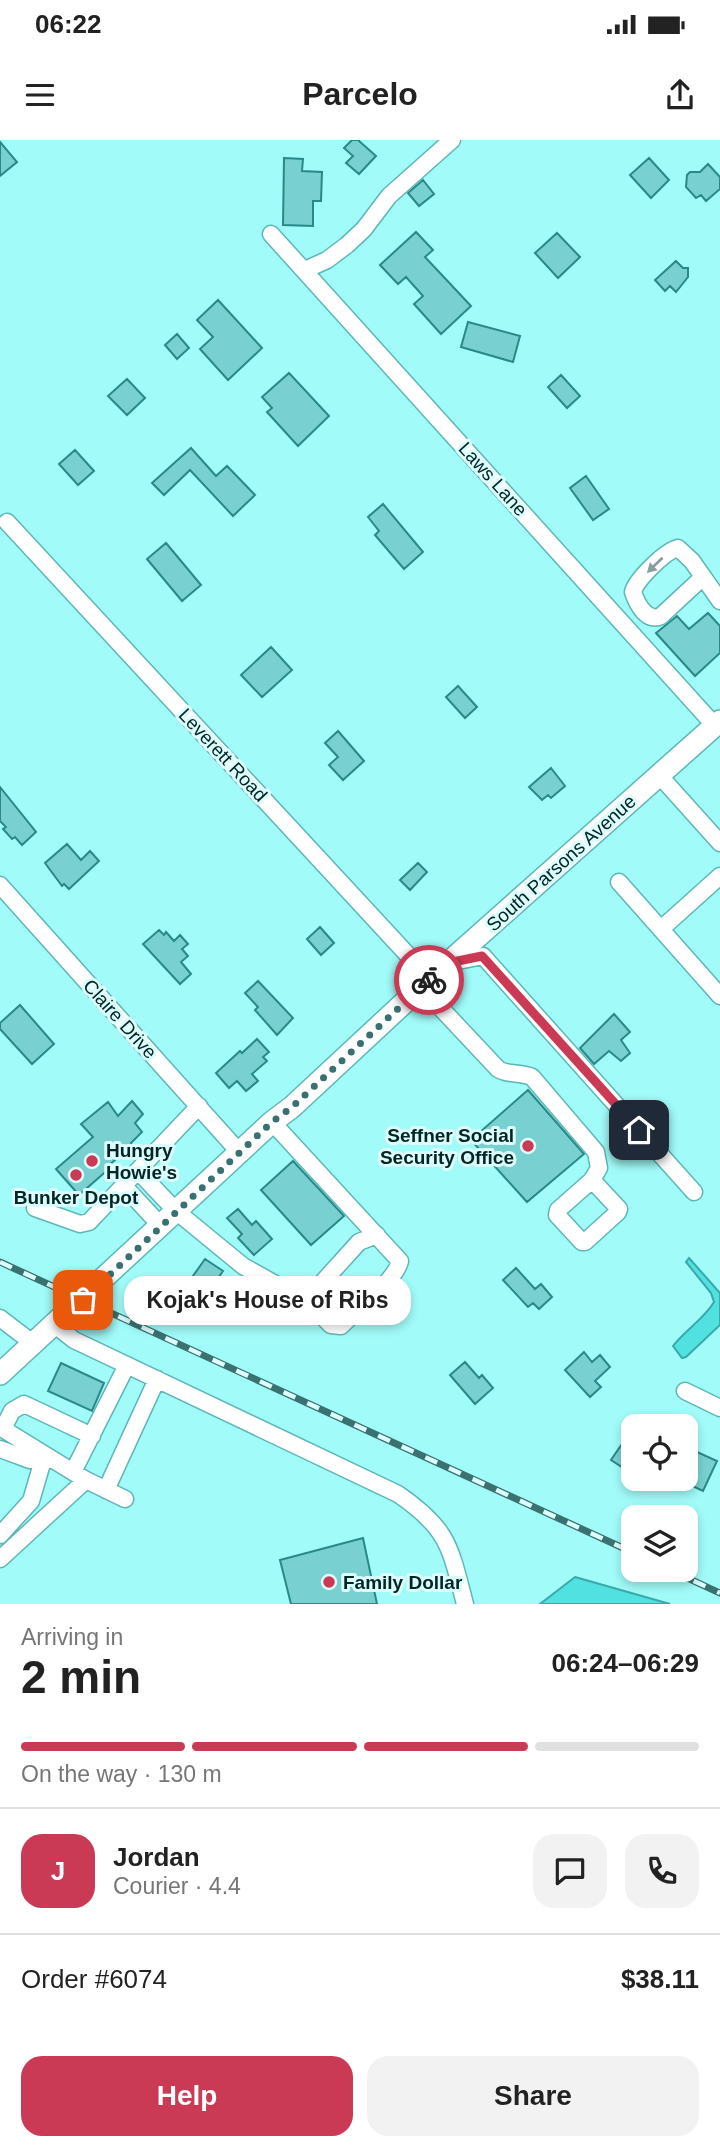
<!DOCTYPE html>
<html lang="en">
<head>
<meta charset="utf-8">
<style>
  :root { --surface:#fff; --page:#f2f2f2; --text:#222; --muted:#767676; --line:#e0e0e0; --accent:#ca3a55 }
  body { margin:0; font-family:Arial,sans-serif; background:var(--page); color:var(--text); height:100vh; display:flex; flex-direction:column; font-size:26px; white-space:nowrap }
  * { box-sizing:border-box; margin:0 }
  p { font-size:23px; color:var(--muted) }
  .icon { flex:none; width:38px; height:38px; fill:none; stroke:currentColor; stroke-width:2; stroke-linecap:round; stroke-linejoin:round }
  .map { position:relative; height:1464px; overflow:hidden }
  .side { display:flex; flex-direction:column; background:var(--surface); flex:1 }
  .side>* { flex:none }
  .fabs { position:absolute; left:621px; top:1274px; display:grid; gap:14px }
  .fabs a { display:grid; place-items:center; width:77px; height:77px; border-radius:14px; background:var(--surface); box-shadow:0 4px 10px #0003; font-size:35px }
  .pin { position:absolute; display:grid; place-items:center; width:60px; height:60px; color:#fff; margin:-30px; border-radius:14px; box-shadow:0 4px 10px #0006 }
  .courier { position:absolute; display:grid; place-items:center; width:70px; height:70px; margin:-35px; border:5px solid #ca3a55; border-radius:50%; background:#fff; color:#222; box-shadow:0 2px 9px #0007 }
  .bubble { position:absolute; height:49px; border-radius:21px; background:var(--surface); box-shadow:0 4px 10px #0003; font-size:23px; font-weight:700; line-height:49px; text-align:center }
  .head em { font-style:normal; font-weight:700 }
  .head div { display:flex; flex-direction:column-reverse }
  .head { display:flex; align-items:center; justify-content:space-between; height:119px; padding:0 21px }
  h1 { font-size:46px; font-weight:700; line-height:52px }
  .bar { display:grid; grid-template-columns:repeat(4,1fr); gap:10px 7px; align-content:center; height:84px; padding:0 21px }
  .bar i { height:9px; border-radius:5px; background:var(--line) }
  .bar .selected { background:var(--accent) }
  .bar p { grid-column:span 4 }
  .line { display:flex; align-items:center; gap:18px; padding:0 21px; border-top:2px solid var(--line) }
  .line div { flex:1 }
  .round { display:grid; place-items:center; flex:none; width:74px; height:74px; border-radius:21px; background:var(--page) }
  .action { display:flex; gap:14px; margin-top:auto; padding:14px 21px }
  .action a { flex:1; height:80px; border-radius:21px; background:var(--accent); color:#fff; font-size:28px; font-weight:700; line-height:80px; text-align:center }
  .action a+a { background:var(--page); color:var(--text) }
  .status { display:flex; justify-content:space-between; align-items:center; height:49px; padding:0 35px; background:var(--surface); direction:ltr }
  .status svg { height:19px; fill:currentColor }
  header { display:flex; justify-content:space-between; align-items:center; height:91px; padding:0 21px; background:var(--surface); font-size:32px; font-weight:700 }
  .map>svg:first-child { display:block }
</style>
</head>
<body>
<div class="status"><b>06:22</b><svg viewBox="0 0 49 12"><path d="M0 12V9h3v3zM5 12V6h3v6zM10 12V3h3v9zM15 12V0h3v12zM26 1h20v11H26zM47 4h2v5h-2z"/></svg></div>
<header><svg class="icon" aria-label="menu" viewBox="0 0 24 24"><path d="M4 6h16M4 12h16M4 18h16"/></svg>Parcelo<svg class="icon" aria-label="share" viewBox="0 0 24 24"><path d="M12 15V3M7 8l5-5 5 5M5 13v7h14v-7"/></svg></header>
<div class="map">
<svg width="720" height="1464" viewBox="0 0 720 1464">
  <rect width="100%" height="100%" fill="#a1fbf9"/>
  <path fill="#51e1e1" stroke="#39a9a9" stroke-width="2" d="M689,1118L720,1153V1185L686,1217L682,1218L673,1206C685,1190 704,1179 714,1162L711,1153L686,1122Z
    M575,1437L670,1464H540Z"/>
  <path fill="#78d1d0" stroke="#298988" stroke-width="2" d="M352,0H358L376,16L359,34L346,23L353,16L344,8Z
    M0,2L17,22L0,36Z
    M284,18L303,19L302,31L322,32L321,61H313V86L283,85Z
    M649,18L669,40L651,58L630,35Z
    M708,24L720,37V49L706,61L701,55L696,58L686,47L687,35L690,32H700Z
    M423,40L434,54L419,66L408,53Z
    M416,92L433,110L425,117L471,166L441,194L414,164L423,156L406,137L398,144L380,125Z
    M557,93L580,117L558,138L535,113Z
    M676,121L683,128H688V137L676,152L670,146L665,151L655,140Z
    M218,160L262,208L228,240L200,209L213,197L197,180Z
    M468,182L520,196L513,222L461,207Z
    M177,194L189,208L177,219L165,205Z
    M289,233L329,276L298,306L267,272L272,268L262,257Z
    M561,235L580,256L567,268L548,247Z
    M127,239L145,258L127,275L108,256Z
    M191,308L216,336L227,326L255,355L233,376L190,330L164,355L152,343Z
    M75,310L94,331L78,345L59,324Z
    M586,336L609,369L593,380L570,348Z
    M383,364L423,412L404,429L375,395L379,391L368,377Z
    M166,403L201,445L182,461L147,419Z
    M708,473L720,486V513L695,536L656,493L677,476L689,489Z
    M271,507L292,530L262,557L241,535Z
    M458,546L477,567L465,578L446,557Z
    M338,591L364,621L343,640L329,625L338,617L325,603Z
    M551,628L565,646L551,658L548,655L542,660L529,647Z
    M0,647L36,692L22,705L15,697L12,699L3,689L6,687L0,681Z
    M67,704L81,720L90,711L99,721L69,749L64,744L62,746L45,723Z
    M418,723L427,732L410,750L400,740Z
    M320,787L334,803L321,815L307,799Z
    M159,790L164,795L166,792L174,801L180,795L188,804L182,809L188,816L181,822L191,834L180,844L143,804Z
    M258,841L293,878L277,895L255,870L258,867L245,853Z
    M20,865L54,904L32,924L0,889V883Z
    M614,874L630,892L621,900L630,913L621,921L609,911L594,924L580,908Z
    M257,899L269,912L263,917L267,921L252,934L258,941L246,951L237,941L229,948L216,933L240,911L242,913Z
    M528,950L584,1014L527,1062L471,1000Z
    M132,961L143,974L135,983L142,992L131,1003L132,1006L109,1025L111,1027L79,1055L56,1029L93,997L81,984L108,962L118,976Z
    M293,1021L344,1076L311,1105L261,1050Z
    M238,1069L252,1085L256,1081L272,1099L254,1115L238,1098L242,1094L227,1078Z
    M205,1119L223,1131L206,1155L188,1143Z
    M516,1128L535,1149L541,1144L552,1157L539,1169L533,1163L528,1167L503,1140Z
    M246,1146L259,1154L245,1178L231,1170Z
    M584,1212L592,1222L600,1215L610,1227L595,1241L601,1247L590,1257L565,1230Z
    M465,1222L479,1238L482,1235L493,1248L475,1264L450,1235Z
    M61,1223L104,1243L92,1271L48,1251Z
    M626,1298L634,1303V1315L625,1329L611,1320Z
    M686,1307L717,1321L703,1351L686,1343Z
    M363,1398L377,1464H291L280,1420Z"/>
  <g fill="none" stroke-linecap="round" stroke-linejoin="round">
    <g stroke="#5eb7b6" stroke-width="19">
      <path id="minor" d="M271,94L715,586
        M305,130L327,120L347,105L364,89L389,56L452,0
        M7,382L418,826L448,823L483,816L694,1052
        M703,437L661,476C647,483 637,464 633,452C636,440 665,411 678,408L692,421L720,461
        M659,635L720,703
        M619,742L720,856
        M0,745L240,1013
        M661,789L720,736
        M421,847L498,929C506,935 521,932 532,937L596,1012L599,1028L592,1040L558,1070L557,1075L582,1102H585L618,1072L619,1069L592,1040
        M272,982L387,1107L400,1121C396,1140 356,1171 341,1186L331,1185L309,1163L311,1155L359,1102L377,1095
        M138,1031L176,1071L243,1126L309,1163
        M123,1045L161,1086
        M35,1068L80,1084L89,1082L199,966
        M0,1178L34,1204
        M55,1185L74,1200L398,1354C449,1389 450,1407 465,1464
        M685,1251L720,1268
        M0,1287L86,1340L125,1359
        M3,1289L12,1271L24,1264L92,1296
        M0,1309L30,1320H52
        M73,1332L127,1225
        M106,1350L157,1239
        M0,1395L31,1361L43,1320
        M0,1419L86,1340"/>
    </g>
    <g stroke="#5eb7b6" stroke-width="24">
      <path id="major" d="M0,1234L272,982L292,967L421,847L720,581"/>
    </g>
    <use href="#minor" stroke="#fff" stroke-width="16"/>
    <use href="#major" stroke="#fff" stroke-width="21"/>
    <g stroke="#397271" stroke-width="7">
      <path id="rail" d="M0,1122L634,1413
        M670,1430L720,1453"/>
    </g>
    <use href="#rail" stroke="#dcfdfc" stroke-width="4.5" stroke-dasharray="13" stroke-linecap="butt"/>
  </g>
  <defs><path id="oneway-solid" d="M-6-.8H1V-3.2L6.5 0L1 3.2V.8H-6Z" transform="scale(1.75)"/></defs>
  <use fill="#8c9d9d" href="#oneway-solid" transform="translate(655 425) rotate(136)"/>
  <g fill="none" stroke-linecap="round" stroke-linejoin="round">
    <path stroke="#387170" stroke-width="7" stroke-dasharray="0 12.6" d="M83,1160L272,982L292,967L429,840"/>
    <path stroke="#ca3a55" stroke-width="9" d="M429,840L448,823L482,816L639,990"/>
  </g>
  <g fill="#ca3a55" stroke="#dcfdfc" stroke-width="2.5">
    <circle cx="528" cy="1006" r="7"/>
    <circle cx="92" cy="1021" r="7"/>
    <circle cx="76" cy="1035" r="7"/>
    <circle cx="329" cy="1442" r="7"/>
  </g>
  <g text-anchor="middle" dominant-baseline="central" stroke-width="6" stroke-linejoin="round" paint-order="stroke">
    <g font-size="19" fill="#002626" stroke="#dcfdfc">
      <text transform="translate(493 339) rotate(48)">Laws Lane</text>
      <text transform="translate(223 615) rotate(47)">Leverett Road</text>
      <text transform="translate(561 723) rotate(-42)">South Parsons Avenue</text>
      <text transform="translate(120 879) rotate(48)">Claire Drive</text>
    </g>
    <g font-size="19" font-weight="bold" fill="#002626" stroke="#dcfdfc" text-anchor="start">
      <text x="514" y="995" text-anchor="end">Seffner Social<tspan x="514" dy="22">Security Office</tspan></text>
      <text x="106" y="1010">Hungry<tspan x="106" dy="22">Howie's</tspan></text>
      <text x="76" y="1057" text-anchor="middle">Bunker Depot</text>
      <text x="343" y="1442">Family Dollar</text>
    </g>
  </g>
</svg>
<div class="fabs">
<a><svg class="icon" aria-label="locate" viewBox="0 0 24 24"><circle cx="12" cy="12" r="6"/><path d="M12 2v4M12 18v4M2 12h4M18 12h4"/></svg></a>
<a><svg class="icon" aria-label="layers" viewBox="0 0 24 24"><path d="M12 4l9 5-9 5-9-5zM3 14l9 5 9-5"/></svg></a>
</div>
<div class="pin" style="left:83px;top:1160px;background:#ea580c"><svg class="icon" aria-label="bag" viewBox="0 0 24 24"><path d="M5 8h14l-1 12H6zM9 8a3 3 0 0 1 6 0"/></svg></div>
<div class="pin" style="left:639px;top:990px;background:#1f2937"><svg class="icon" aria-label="home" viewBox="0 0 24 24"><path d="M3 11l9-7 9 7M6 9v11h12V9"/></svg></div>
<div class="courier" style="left:429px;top:840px"><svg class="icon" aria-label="bike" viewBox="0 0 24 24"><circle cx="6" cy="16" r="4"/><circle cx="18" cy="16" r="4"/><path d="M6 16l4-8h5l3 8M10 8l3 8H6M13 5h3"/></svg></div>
<div class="bubble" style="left:124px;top:1136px;width:287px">Kojak's House of Ribs</div>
</div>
<section class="side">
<div class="head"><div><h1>2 min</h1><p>Arriving in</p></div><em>06:24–06:29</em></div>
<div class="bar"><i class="selected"></i><i class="selected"></i><i class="selected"></i><i></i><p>On the way · 130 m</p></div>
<div class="line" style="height:126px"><b class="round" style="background:var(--accent);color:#fff">J</b><div><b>Jordan</b><p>Courier · 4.4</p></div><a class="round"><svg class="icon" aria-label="chat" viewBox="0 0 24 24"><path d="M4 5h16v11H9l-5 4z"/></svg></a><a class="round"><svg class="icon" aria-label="phone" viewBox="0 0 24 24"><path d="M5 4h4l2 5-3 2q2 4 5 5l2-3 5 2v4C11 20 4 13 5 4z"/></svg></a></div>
<div class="line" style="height:91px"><div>Order #6074</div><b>$38.11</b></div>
<div class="action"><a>Help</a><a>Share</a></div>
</section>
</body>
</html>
